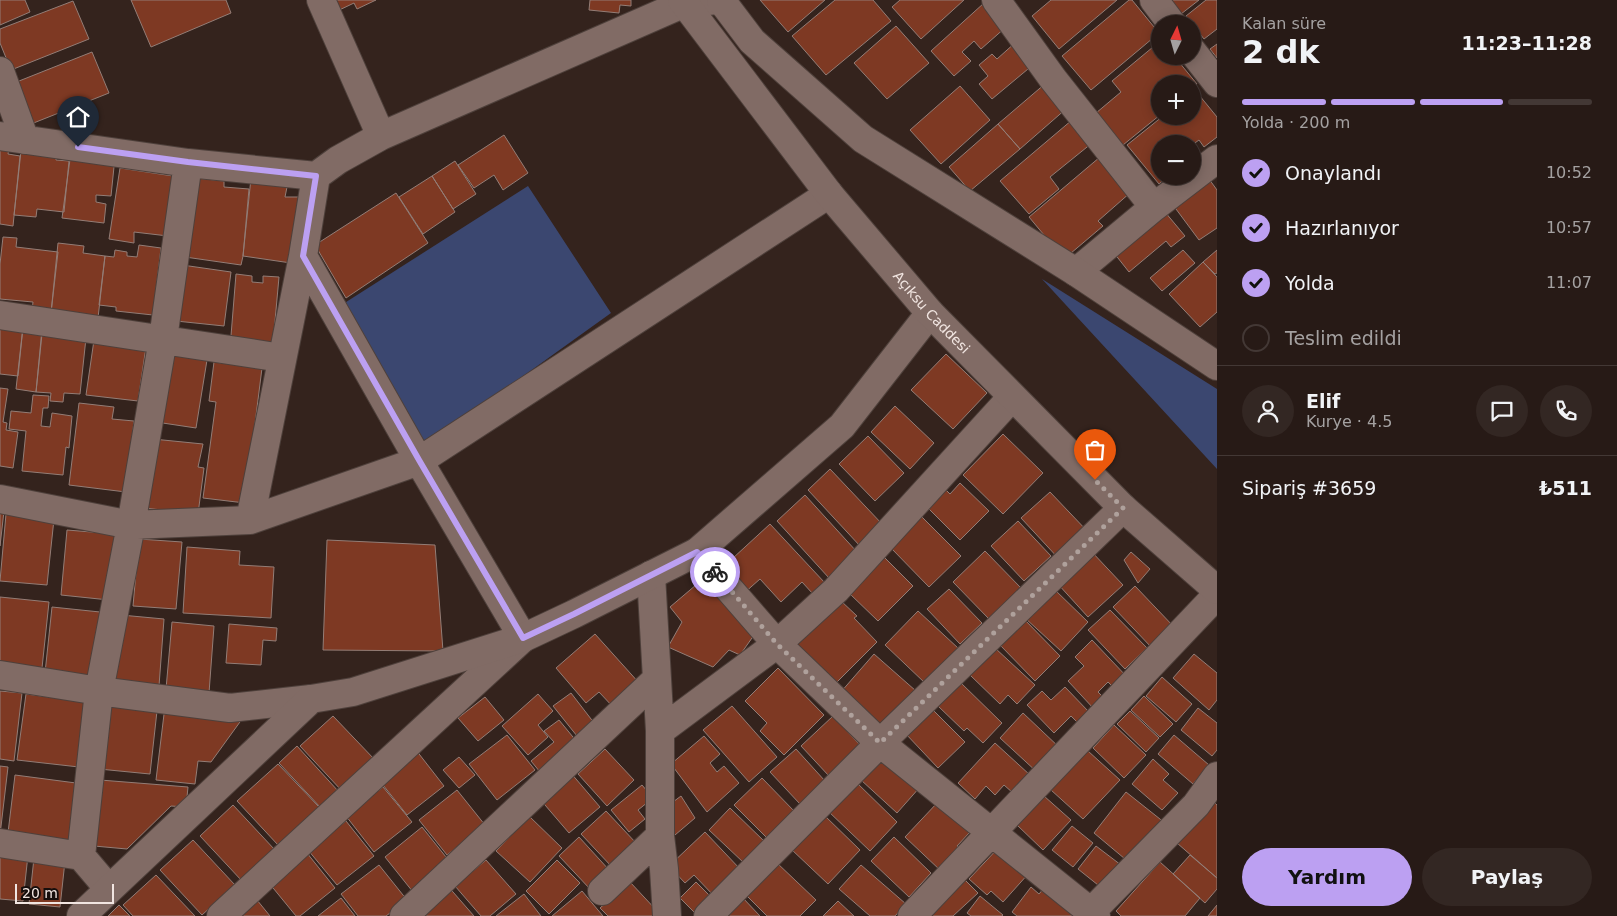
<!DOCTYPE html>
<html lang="tr">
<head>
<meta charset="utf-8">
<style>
  :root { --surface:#271a16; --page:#332723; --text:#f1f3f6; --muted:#a4a1a1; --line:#433835; --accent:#bca0f2 }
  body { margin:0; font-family:"DejaVu Sans",sans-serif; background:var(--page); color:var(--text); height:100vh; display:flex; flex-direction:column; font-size:19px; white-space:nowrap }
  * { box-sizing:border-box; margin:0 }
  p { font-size:16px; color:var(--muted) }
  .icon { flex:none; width:28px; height:28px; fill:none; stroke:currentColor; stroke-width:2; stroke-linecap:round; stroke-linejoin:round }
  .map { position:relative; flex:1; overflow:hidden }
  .side { display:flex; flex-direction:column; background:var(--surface); width:400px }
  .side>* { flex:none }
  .needle { width:32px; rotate:5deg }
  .controls { position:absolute; left:1151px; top:15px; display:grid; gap:10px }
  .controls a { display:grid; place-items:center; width:50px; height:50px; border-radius:50%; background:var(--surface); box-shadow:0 2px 12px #0003,0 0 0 1px var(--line); font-size:25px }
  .scale { position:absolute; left:15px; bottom:12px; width:99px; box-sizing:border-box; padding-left:5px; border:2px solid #f1e5e1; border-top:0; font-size:14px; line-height:18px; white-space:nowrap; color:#f1e5e1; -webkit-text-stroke:4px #160e0c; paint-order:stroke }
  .pin { position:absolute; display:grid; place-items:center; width:42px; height:42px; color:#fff; margin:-51px -21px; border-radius:50% 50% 50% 0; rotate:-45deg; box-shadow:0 0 5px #0007 }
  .pin .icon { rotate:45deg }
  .courier { position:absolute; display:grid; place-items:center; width:50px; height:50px; margin:-25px; border:4px solid #bca0f2; border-radius:50%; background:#fff; color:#222; box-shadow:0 1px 6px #0007 }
  .summary em { font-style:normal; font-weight:600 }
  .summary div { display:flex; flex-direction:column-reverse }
  .summary { display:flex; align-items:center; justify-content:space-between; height:85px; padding:0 25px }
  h1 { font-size:32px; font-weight:600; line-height:38px }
  .bar { display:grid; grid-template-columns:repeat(4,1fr); gap:8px 5px; align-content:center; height:60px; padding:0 25px }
  .bar i { height:6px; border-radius:4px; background:var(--line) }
  .bar .selected { background:var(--accent) }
  .bar p { grid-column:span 4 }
  .line { display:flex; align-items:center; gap:12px; padding:0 25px; border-top:1px solid var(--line) }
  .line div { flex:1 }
  .round { display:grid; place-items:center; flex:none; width:52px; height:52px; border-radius:26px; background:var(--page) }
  ol { padding:0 25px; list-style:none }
  li { display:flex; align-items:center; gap:15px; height:55px }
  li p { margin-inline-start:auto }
  li .icon { padding:5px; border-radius:50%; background:var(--accent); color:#111; stroke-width:4 }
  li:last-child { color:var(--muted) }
  li i { width:28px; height:28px; border:2px solid var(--line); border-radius:50% }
  .cta { display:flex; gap:10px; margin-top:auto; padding:10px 25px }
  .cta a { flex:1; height:58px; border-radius:30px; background:var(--accent); color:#111; font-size:20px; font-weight:600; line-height:58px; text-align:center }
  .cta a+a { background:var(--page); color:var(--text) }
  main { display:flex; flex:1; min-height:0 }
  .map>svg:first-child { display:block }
</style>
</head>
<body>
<main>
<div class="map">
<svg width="1217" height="916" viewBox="0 0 1217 916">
  <rect width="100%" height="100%" fill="#34231d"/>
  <path fill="#3b4770" d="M528,186L611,313L426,446L343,304Z
    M1042,279L1217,389V469Z"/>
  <path fill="#7e3923" stroke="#937d76" d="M0,0H25L30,12L0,25Z
    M131,0H226L231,13L151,47Z
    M328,0H376L357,9L354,3L333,13Z
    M590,0H631V6L620,5L619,13L589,10Z
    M760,0H825L788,32Z
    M835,0H873L891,21L826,75L792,36Z
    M900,0H964L921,39L892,7Z
    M1051,0H1117L1059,49L1032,16Z
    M1129,0H1132L1159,33L1091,90L1062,56Z
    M1171,0H1199L1181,14Z
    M1206,0H1217V29L1204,39L1186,16Z
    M73,1L89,39L11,70L0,43V29Z
    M984,3L1006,27L981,49L974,41L962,52L971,61L954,76L931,51Z
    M896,26L929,63L887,99L854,63Z
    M1016,42L1034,64L992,99L979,84L988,76L979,65L992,54L997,59Z
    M1217,44V58L1210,49Z
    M1160,46V56H1174L1197,84L1192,88V84H1160V115L1123,145L1096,113L1121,92L1112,81L1153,47L1156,50Z
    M92,52L109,93L31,124L14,83Z
    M1046,83L1067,108L1020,149L998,124Z
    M960,86L990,120L941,164L910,130Z
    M1195,90L1217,117V137L1204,147L1199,140L1192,145L1160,144V176H1168L1159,184L1127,145L1163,116H1192V92Z
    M1072,120L1092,143L1050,177L1059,189L1029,214L1000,181Z
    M998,124L1020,149L970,191L949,167Z
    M504,135L528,173L503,190L494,175L474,188L458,165Z
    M0,147L9,148L8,154L20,156L13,226L0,224Z
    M21,151L56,155V160L69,161L64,212L37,209L36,217L14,215Z
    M71,152L115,157L111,196L96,195V202L106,204L104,223L62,218Z
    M1100,157L1131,192L1098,221L1103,226L1064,259L1029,217Z
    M455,161L476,194L453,209L432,176Z
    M120,168L173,176L168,236L134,232V243L109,239Z
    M432,176L455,212L423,234L399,197Z
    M196,178L224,181V187L249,189L243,256L241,265L185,257Z
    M251,178L288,182L285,197H302L291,263L243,256Z
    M1209,179L1217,190V228L1199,240L1173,205Z
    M396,193L428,243L346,298L315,245Z
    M1165,212L1185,236L1171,247L1166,241L1129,272L1114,253Z
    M3,237L17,238L16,247L58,252L51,313L32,311L33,302L0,299V264Z
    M58,243L84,246L83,253L105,256L98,318L51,313Z
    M139,245L161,248L153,315L116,311V307L99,305L105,256L114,257L115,250L127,252V256L137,257Z
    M1183,250L1195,263L1162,291L1150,278Z
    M1217,250V273L1215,274L1203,262Z
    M1203,262L1217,277V312L1200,327L1169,294Z
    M182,265L231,272L224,326L176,321Z
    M236,274L252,276V282L263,283V276L279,277L273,343L230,348Z
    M0,325L23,327L18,376L0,374Z
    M23,327L42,329L36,392L16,389Z
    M42,334L86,338L80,394L64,393L63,402L50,401L51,393L36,392Z
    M94,340L146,347L138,401L86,395Z
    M167,353L207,360L196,428L156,422Z
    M946,354L987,393L953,429L911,390Z
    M214,362L262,368L245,503L203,498L216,402L209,401Z
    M0,388L8,389L3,422L7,423L6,430L18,432L13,468L0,466Z
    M33,395L49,396L48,408H43L41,426L50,427L52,413L72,416L69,448L66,447L63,475L22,471L26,431L9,429L11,411L31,413Z
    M79,403L114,407L112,419L134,421L126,492L69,485Z
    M895,406L934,443L910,469L871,432Z
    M1003,434L1043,473L1003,514L963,475Z
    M868,436L904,473L875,501L839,464Z
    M153,439L203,444L198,467L204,468L198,514L144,508Z
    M830,469L883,525L860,546L808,490Z
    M960,483L989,511L960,540L927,507L945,489L950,494Z
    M1050,492L1089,533L1060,560L1021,518Z
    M805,495L857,552L829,578L777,521Z
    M0,511H4L0,546Z
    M6,514L54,519L47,585L0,581Z
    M922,517L961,556L929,587L891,548Z
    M1018,521L1051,556L1024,581L991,546Z
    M770,524L825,583L813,594L802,582L781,602L760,579L743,594L720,570Z
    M67,530L116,534L109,600L61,595Z
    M139,539L182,542L176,609L133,606Z
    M327,540L435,545L443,651L323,650Z
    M187,547L240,551L239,565L274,567L271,618L183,613Z
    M985,551L1021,588L989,619L953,582Z
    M1091,551L1123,585L1088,617L1057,583Z
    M1131,552L1150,569L1138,583L1124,560Z
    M884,557L913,586L878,621L849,593Z
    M703,579L759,628L740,655L729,650L713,667L668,647L682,622L670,607Z
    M1135,586L1175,628L1153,649L1113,607Z
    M1053,588L1088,622L1061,651L1025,618Z
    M949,589L982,623L960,644L927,609Z
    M0,597L49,602L42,668L0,664Z
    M840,600L857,616L854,618L877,642L834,685L794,645Z
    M52,607L100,612L93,678L45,673Z
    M1110,610L1147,648L1125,669L1088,630Z
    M918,611L958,648L925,683L885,645Z
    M121,615L164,619L159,686L115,682Z
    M1024,619L1060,656L1035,681L999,644Z
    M172,622L214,626L209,693L166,689Z
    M229,624L277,628L276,641L263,640L261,665L226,663Z
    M595,634L640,684L614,708L599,692L586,703L556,668Z
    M1092,640L1128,678L1115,689L1108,682L1098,692L1105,699L1094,709L1068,681L1084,666L1075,657Z
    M995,648L1035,685L1017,704L1008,695L1000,704L970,675Z
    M874,654L916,691L882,729L840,693Z
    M1194,654L1217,673V700L1209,710L1173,678Z
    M778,668L824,715L784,755L760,731L767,723L745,701Z
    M1162,677L1192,704L1176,722L1146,696Z
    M960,682L1002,723L983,743L967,728L964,731L938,706Z
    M1065,687L1089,712L1078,723L1071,716L1054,733L1027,705L1042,691L1051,700Z
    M0,691L22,693L14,761L0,759Z
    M571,693L598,728L581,741L553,706Z
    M26,694L87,702L79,767L17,760Z
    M538,694L553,711L538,725L548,737L528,755L502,726Z
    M1144,696L1173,724L1160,737L1131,710Z
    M107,697L158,702L150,774L99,769Z
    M485,697L504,720L478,741L458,718Z
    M165,706L245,715L211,762L198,761L195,784L156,780Z
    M732,706L777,757L749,782L703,730Z
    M931,708L965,742L938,768L905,733Z
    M1198,708L1217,723V750L1212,756L1181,730Z
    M1130,711L1159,738L1146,752L1117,724Z
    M1023,713L1061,749L1038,773L1000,738Z
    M333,716L375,760L342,791L300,746Z
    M833,716L861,746L829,776L801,746Z
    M559,720L582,748L545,778L531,761L554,742L544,731Z
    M1114,725L1146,755L1124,778L1093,748Z
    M507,735L535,770L497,800L469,764Z
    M1174,735L1209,765L1193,784L1158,754Z
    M704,736L720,754L710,763L717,772L724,766L739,783L707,812L671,764Z
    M995,743L1030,775L1013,793L1004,785L995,795L986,786L975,799L958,783Z
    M297,746L339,792L321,808L279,763Z
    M605,749L634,780L607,806L578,774Z
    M796,749L825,781L800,804L770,772Z
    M416,750L444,786L407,815L379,780Z
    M1088,751L1120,780L1083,819L1051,790Z
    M885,755L920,787L897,813L861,780Z
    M459,757L475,775L459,788L443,770Z
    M1153,759L1169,774L1163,780L1178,793L1162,810L1132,784Z
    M278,764L319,807L278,845L237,801Z
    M0,766L8,767L0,835Z
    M570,772L600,807L569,833L539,798Z
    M15,775L76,783L68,848L7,841Z
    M762,778L795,812L767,838L734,805Z
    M100,780L188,787L186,807L171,806L127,849L94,846Z
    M855,781L897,822L870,851L828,811Z
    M642,785L653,798L638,810L645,819L629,832L611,810Z
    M383,787L412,822L374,852L346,816Z
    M457,790L485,825L447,855L419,820Z
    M1126,792L1165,823L1131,864L1094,833Z
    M681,796L695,818L675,835L670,825L673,802Z
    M1044,796L1071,820L1043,850L1017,825Z
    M938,802L970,832L957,846L965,854L941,871L905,837Z
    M1214,802L1217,805V878L1177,843Z
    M233,805L275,850L242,881L200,836Z
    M730,808L765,842L744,863L709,830Z
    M606,811L637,844L612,867L581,834Z
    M824,815L860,850L828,884L791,849Z
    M529,816L562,848L530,882L496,851Z
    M346,821L374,856L337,885L308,850Z
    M1072,826L1093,843L1073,867L1052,850Z
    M422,827L450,862L413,892L385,857Z
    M705,832L741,870L714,896L694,875L685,883L669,866Z
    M579,837L610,871L590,889L559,856Z
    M894,837L931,873L909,897L871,861Z
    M193,840L235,885L202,915L160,870Z
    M1000,846L1029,873L1003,902L991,891L987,895L969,879Z
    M1096,846L1121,865L1103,889L1078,869Z
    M0,853L28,855L23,901L0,899Z
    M307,853L335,888L300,916H296L269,883Z
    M1190,855L1217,878V889L1205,903L1173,874Z
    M34,858L65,861L60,907L29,904Z
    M486,860L516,894L490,916H481L455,886Z
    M557,860L580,883L549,914L526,891Z
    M776,862L816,900L800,916H767L745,894Z
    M1160,862L1200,898L1185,916H1121L1116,911Z
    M379,865L407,900L386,916H358L341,894Z
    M861,865L906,904L895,916H870L839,889Z
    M156,875L195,916H133L123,905Z
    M960,875L978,893L953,916H927Z
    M630,882L658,912L654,916H608L600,908Z
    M696,882L712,898L696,914L680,898Z
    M446,884L474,916H411Z
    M1031,887L1039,894L1045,887L1075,911L1071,916H1017L1012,912Z
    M582,891L603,916H552Z
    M524,894L541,916H496Z
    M980,896L1003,915L1002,916H971L967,913Z
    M742,897L760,916H722Z
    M341,898L355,916H318Z
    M257,900L270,916H238Z
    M838,901L854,916H823Z
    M119,905L130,916H108Z
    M1217,905V916H1208Z"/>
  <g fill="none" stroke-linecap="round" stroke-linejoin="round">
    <g stroke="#4e403b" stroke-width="30">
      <path id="minor" d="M321,0L381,136
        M996,0L1053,79L1154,207
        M1154,0L1172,24
        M1192,51L1217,83
        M0,71L25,140
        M0,136L188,163L316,176
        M1076,272L1154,207L1217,159
        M0,315L282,358
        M0,499L131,525L250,520L419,461L829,194
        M250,520L303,256L316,176L338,160L381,136L685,3L718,0
        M697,552L777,644L880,743L1096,916
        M651,575L660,731V836L664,869L667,916
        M0,675L99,691L230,708L311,699
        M660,731L777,644L836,590L1012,397
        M0,843L81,856L109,889
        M81,856L99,691L131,525L163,339L188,163
        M602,891L660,836
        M221,916L523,638L419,461L303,256
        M404,916L657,679
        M708,916L880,743L1123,508
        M912,916L1217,595
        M1087,916L1196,805L1217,776"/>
    </g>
    <g stroke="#4e403b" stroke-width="30">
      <path id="tertiary" d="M81,916L311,699L353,692L523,638L574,614L697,552L842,426L930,313"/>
    </g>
    <g stroke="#4e403b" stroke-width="30">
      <g id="secondary">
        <path id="s1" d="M682,0L829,194L930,313L1123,508L1217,590"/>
        <path d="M721,0L752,41L863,139L1076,272L1217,366"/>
      </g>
    </g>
    <use href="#minor" stroke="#816b65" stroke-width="28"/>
    <use href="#tertiary" stroke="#816b65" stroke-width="28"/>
    <use href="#secondary" stroke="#816b65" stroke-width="28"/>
  </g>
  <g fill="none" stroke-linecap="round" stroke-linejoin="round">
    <path stroke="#afa19c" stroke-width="5" stroke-dasharray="0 9" d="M715,572L777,644L880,743L1123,508L1095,480"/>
    <path stroke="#bca0f2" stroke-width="6" d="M78,147L188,162L316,176L303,256L419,460L523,638L574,614L697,552L715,572"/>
  </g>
  <g text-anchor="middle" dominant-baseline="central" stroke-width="5" stroke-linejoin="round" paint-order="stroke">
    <g font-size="14" fill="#f1e5e1" stroke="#160e0c">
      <text stroke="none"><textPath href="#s1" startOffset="400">Açıksu Caddesi</textPath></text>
    </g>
  </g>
</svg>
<div class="controls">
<a><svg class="needle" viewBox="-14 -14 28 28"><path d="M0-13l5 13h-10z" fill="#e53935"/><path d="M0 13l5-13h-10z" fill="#a4a1a1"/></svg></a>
<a>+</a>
<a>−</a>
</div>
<div class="scale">20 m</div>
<div class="pin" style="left:1095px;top:480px;background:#ea580c"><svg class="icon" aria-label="bag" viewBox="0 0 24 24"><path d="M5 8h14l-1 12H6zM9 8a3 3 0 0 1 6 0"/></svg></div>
<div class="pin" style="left:78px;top:147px;background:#1f2937"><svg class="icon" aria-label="home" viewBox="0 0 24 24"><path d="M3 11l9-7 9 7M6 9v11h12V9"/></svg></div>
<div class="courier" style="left:715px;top:572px"><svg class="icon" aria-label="bike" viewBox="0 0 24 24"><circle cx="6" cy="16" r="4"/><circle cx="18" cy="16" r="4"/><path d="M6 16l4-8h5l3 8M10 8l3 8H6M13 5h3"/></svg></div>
</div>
<section class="side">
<div class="summary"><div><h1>2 dk</h1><p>Kalan süre</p></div><em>11:23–11:28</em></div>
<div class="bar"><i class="selected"></i><i class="selected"></i><i class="selected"></i><i></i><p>Yolda · 200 m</p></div>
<ol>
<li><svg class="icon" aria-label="check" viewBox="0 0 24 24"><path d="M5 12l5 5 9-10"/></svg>Onaylandı<p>10:52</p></li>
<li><svg class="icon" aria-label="check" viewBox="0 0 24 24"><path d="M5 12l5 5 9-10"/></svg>Hazırlanıyor<p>10:57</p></li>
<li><svg class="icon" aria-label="check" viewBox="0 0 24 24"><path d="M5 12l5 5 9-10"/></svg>Yolda<p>11:07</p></li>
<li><i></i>Teslim edildi</li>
</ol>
<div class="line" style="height:90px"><a class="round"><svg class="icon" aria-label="person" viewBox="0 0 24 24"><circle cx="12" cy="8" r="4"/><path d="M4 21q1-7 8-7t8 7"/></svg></a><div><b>Elif</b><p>Kurye · 4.5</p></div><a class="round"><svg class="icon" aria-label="chat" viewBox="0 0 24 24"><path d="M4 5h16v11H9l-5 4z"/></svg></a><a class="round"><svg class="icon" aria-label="phone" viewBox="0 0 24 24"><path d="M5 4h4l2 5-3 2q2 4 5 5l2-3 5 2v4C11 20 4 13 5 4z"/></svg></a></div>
<div class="line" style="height:65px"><div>Sipariş #3659</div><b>₺511</b></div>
<div class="cta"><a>Yardım</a><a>Paylaş</a></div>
</section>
</main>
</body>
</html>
